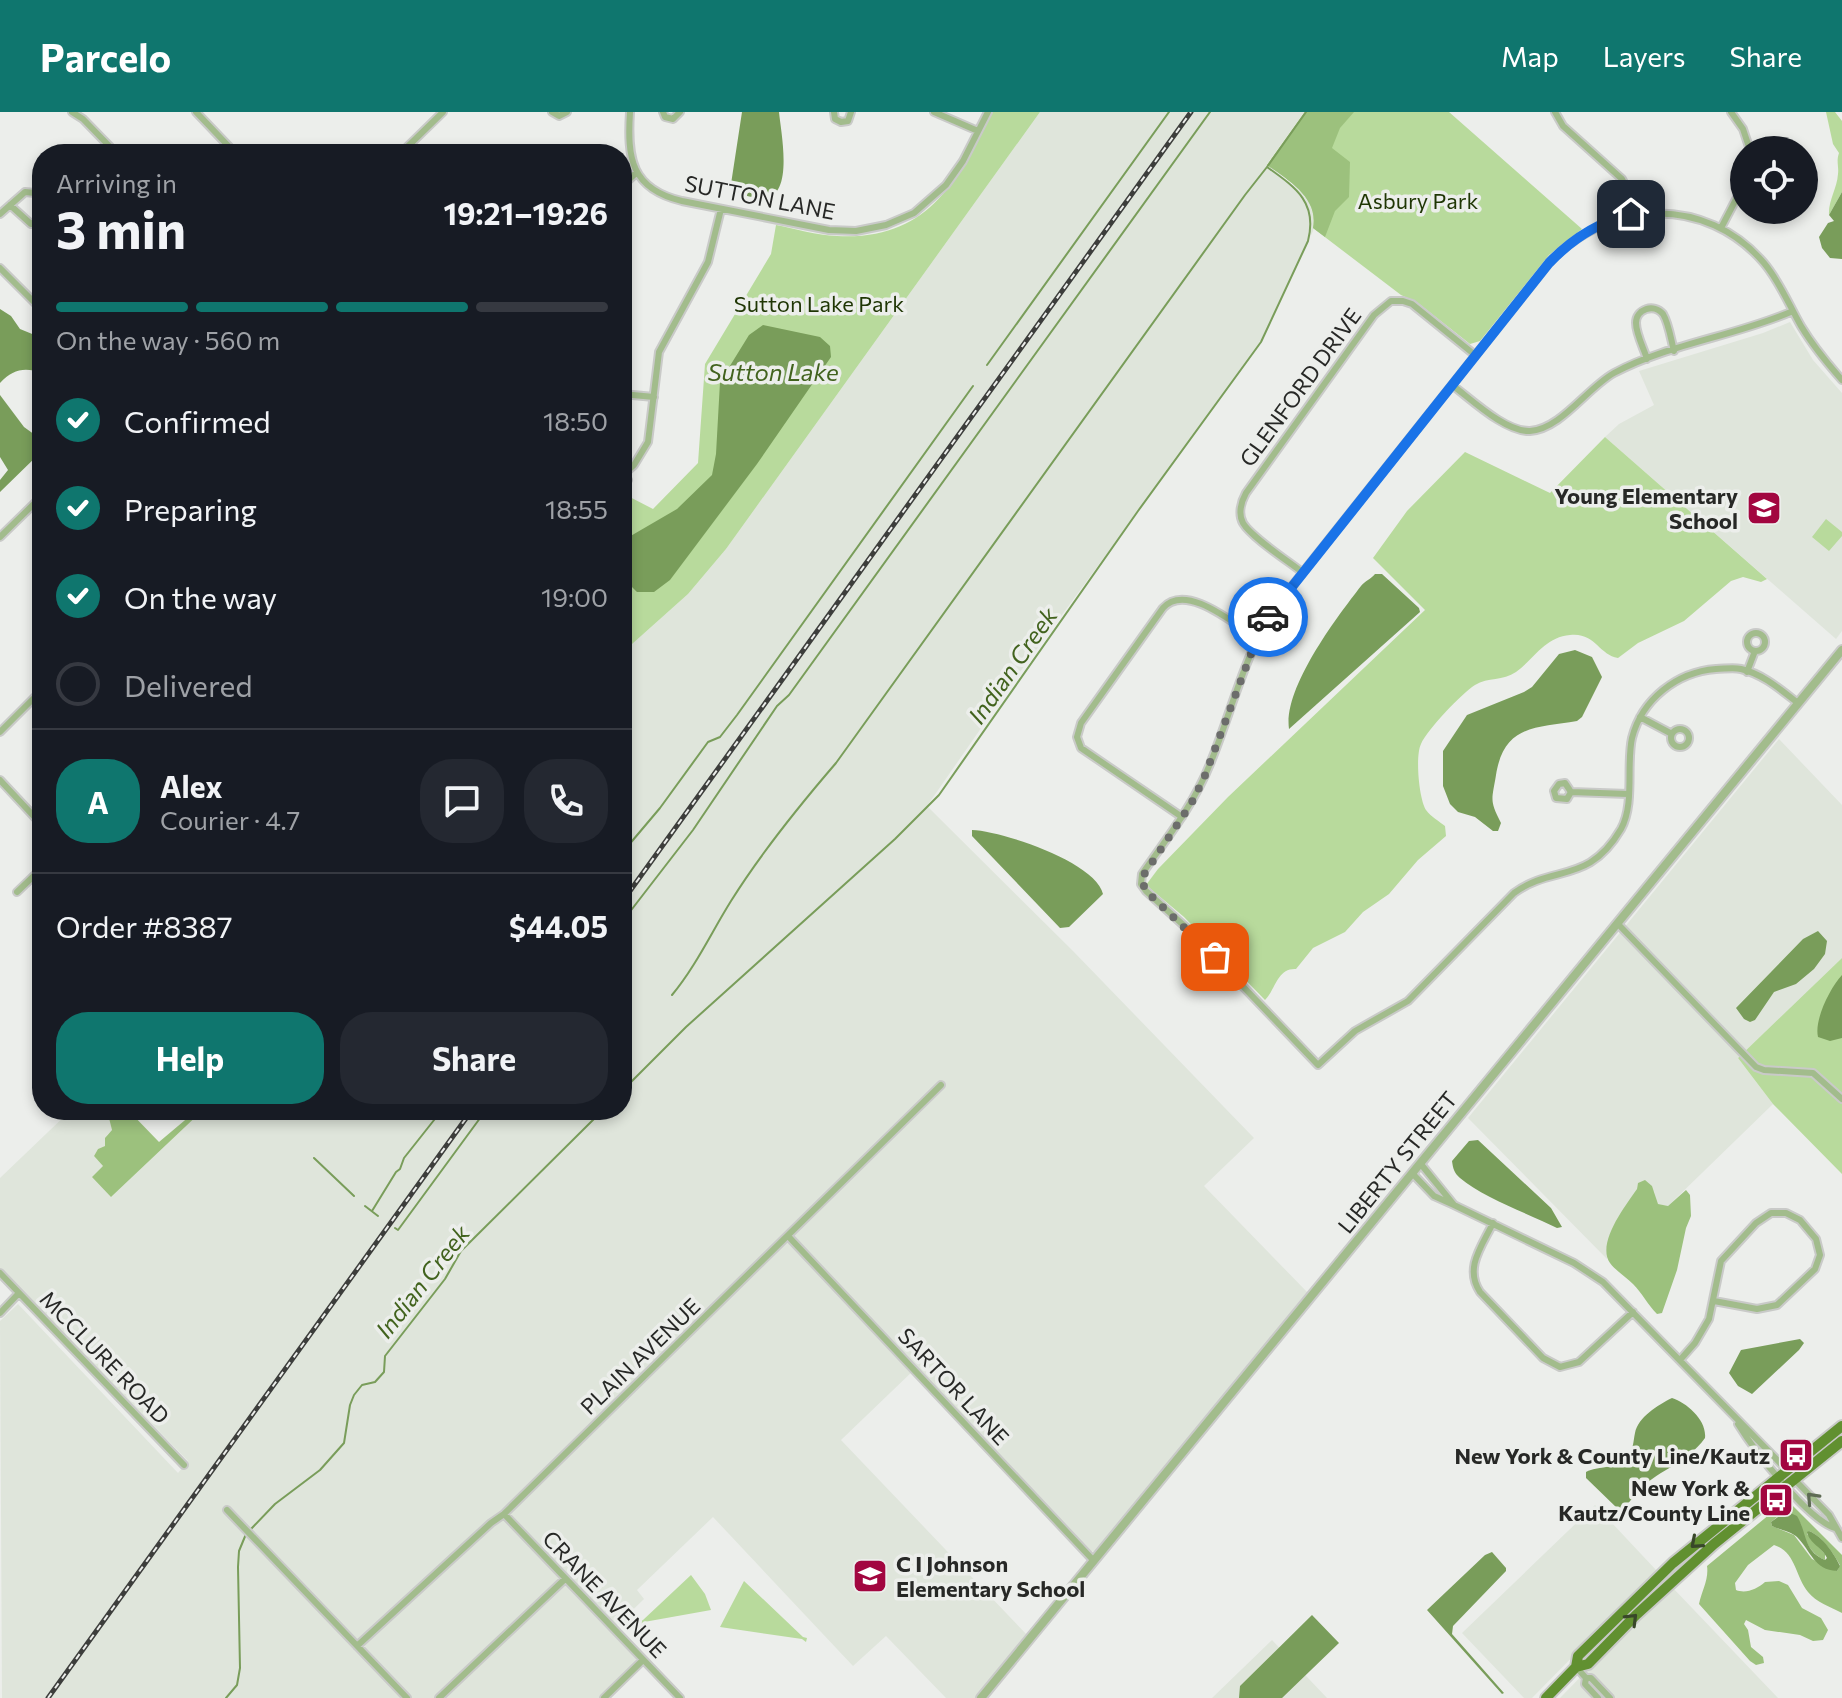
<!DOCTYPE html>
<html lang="en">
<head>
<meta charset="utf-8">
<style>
  :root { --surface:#171b24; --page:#242831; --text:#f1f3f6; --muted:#9ea1a6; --line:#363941; --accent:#0f766e }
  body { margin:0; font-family:Commissioner,sans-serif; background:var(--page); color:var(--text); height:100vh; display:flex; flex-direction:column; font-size:30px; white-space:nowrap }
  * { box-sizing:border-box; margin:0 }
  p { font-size:26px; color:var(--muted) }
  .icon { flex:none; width:44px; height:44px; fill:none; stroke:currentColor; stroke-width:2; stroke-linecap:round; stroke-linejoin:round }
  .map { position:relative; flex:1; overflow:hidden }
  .panel { position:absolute; left:32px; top:32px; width:600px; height:976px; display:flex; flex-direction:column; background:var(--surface); border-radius:32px; box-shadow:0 4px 12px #0003 }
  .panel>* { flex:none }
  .tools { position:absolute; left:1730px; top:24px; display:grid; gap:16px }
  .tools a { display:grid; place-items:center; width:88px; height:88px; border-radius:50%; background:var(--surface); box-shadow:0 4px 12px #0003; font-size:40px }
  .pin { position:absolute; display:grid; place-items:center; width:68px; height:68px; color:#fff; margin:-34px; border-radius:16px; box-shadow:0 4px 12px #0006 }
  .courier { position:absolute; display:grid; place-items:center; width:80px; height:80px; margin:-40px; border:6px solid #1a73e8; border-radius:50%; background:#fff; color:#222; box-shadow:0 2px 10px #0007 }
  .overview em { font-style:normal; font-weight:700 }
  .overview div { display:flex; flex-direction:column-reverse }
  .overview { display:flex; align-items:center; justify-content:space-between; height:136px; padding:0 24px }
  h1 { font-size:52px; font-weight:700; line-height:60px }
  .bar { display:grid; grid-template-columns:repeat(4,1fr); gap:12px 8px; align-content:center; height:96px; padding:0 24px }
  .bar i { height:10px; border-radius:6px; background:var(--line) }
  .bar .on { background:var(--accent) }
  .bar p { grid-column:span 4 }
  .line { display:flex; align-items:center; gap:20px; padding:0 24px; border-top:2px solid var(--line) }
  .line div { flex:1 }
  .round { display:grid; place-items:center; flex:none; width:84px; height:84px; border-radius:32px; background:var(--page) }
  ol { padding:0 24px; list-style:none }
  li { display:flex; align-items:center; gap:24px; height:88px }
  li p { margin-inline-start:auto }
  li .icon { padding:8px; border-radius:50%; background:var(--accent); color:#fff; stroke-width:4 }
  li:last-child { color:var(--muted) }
  li i { width:44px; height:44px; border:4px solid var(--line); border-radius:50% }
  .button { display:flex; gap:16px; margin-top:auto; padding:16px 24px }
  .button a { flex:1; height:92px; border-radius:32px; background:var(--accent); color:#fff; font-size:32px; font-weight:700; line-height:92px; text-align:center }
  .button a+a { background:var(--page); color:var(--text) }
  header { display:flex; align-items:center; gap:48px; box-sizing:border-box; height:112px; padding:0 40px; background:var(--accent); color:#fff }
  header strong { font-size:38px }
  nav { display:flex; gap:44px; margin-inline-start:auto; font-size:28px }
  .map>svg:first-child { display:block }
</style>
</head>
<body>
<header>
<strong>Parcelo</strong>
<nav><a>Map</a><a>Layers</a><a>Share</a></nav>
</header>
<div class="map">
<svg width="1842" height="1586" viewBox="0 0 1842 1586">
  <rect width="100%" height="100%" fill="#eceeeb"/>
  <path fill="#dfe5db" d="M1040,0H1305L1267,52L1301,80L1309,90L1315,108L1313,119L1260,230L1246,252L1020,560L927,694L1073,839L1254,1026L1204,1074L1308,1181L1099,1438L1094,1440L1086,1437L915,1257L841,1328L1028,1524L975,1586H946L886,1524L853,1554L713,1405L637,1478L644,1487L611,1519L641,1553L606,1586H2L0,1209L18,1192L178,1361L188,1349L0,1156V1066L71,998H107L109,1002L112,1018L107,1023L105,1034L98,1037L94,1044L103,1054L111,1085L203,998H622V541L688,482L726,437Z
    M1790,210L1813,248L1842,281V519L1836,527L1605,325L1619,312L1654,293L1639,259L1763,221Z
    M1779,627L1842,693V846L1738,946L1773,992L1668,1094L1657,1092L1654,1079L1638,1072L1637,1077L1610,1122L1607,1147L1468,1006Z
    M1595,1393L1657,1459L1532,1586H1524L1462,1521Z
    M1672,1475L1778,1586H1560L1599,1546Z
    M1272,1528L1327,1586H1212Z"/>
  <path fill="#b8da9c" d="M992,0H1040L726,437L688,482L622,541V381L653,397L698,351L705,252L771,142L776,113C796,117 816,123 837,124C927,129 958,70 992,0Z
    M1305,0H1449L1582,117L1549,143L1480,229L1470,232L1418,191L1401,183L1313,116C1319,86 1288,68 1267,53Z
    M1826,0H1835L1842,9V80L1829,103C1828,89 1837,77 1838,62C1839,54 1836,50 1839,41L1833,32Z
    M1605,325L1767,467L1761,470L1743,465L1731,469L1684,509L1638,531L1618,546C1599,543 1595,520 1570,523C1545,525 1534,547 1516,560C1503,569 1488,565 1475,573C1462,581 1427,618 1421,632C1415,644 1419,687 1426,698C1431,705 1439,709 1445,714L1446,724L1418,748L1389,782L1363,800L1345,820L1313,836L1296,857C1277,856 1276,877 1265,888L1184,805L1146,773L1158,757L1228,685L1425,498L1373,446L1407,399L1465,340L1550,381Z
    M1826,407L1842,420V424L1829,439L1812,425Z
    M1842,846V1062L1773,992L1738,946Z
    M691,1463L705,1482L711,1498L644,1510L640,1513L638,1509L643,1508Z
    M744,1469L803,1525L807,1526L806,1530L802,1527L720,1515Z"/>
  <path fill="#9cc17d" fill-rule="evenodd" d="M1305,0H1354L1340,16L1332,36L1350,50L1349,85L1335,99L1325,125L1313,116C1319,86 1288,68 1267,53Z
    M107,998H128L159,1030L197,998H203L111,1085L92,1065L103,1054L94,1044L98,1037L105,1034V1026L112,1018Z
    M1645,1068L1652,1074L1658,1092L1668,1094L1686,1078L1690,1083L1691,1104L1686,1116L1677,1158L1662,1201L1657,1202C1648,1193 1642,1181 1633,1172C1626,1165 1616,1159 1610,1151C1596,1131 1626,1093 1637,1077L1638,1071Z
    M1787,1388L1842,1443V1501C1830,1495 1816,1490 1808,1480C1795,1464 1796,1440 1774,1433L1748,1453L1735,1471L1736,1478C1746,1482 1757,1477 1765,1470L1779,1469L1788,1473L1802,1496L1821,1506L1828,1518L1823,1528L1813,1529L1800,1523L1765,1518L1746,1508L1744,1512L1748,1518L1751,1535L1763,1545L1764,1551L1756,1553L1750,1549L1699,1492C1702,1478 1709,1467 1707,1454ZM1782,1401L1801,1412C1802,1427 1812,1443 1825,1448V1442L1807,1422L1809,1419C1822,1424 1833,1441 1840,1453L1837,1459L1812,1447L1794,1423L1772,1414L1771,1410Z"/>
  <path fill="#799d5a" d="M742,0H779C781,22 796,92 758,86C745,84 738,83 731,72Z
    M1842,80V147L1830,146L1822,136L1819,125L1828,111L1834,109L1829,103Z
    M0,197L11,204L20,217L42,226V261C25,255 13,257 0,271Z
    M763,213L820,225L830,234L831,245L757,352L670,468L654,480H637L622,465V429L677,397L712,363L716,342L720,270L749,223Z
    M0,283L24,315L42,328L41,340L0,380V368L8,358L0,345Z
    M1375,462H1382L1419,496L1420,500L1289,617C1283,576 1337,505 1361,474C1365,469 1371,467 1375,462Z
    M1575,538L1592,545L1602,565L1582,605L1577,609C1537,616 1504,612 1496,663C1492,688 1489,688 1501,711L1498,719H1493L1475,705L1458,700L1450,692L1443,674V639L1467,603L1524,580L1532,575L1559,542Z
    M972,718C1002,719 1096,750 1103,782L1069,815L1060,816L972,724Z
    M1818,819L1827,829L1825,842L1814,857L1796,872L1774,880L1755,908L1750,910L1744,907L1736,896L1803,827Z
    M1842,863V926L1830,929L1818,925C1814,908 1830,876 1842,863Z
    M1478,1028L1551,1096L1562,1115L1557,1116C1529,1102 1482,1085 1460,1066C1454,1061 1453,1056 1452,1049L1469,1029Z
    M1800,1227L1804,1231L1799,1238L1752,1282L1738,1274L1729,1261L1741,1238Z
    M1672,1286C1687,1291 1707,1308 1705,1326C1686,1352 1662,1356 1640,1377C1632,1384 1629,1395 1618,1397L1586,1366V1360C1599,1353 1613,1359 1627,1344C1634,1337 1633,1330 1635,1321C1638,1305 1658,1293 1672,1286Z
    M1786,1399L1797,1404C1807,1420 1803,1439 1825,1448L1827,1446C1823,1436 1809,1431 1807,1420L1809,1419C1822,1424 1834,1441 1840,1454L1837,1459C1814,1458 1811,1439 1797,1425C1791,1419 1780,1418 1772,1414L1771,1410Z
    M1492,1440L1506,1456V1459L1453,1514L1452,1522L1504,1581L1502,1582L1427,1498L1485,1443Z
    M1312,1503L1339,1531L1282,1586H1239L1240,1574Z"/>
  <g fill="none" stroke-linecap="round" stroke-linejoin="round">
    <path stroke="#799d5a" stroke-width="2" d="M1267,55L1306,0
      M987,253L1169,0
      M622,741L660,696L708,630L720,625L737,603L973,274
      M622,810L693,718L777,594L789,583L1210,0
      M622,979L686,915L895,727L939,683L1138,399L1261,230L1308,129C1318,90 1295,75 1267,55L1245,83L836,651C799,694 761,741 731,789C711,821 696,854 672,883
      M314,1046L354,1084
      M365,1094L378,1104
      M372,1099L396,1060L400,1057L404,1046L442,998
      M395,1116L398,1118L486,998
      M251,1417L275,1392L320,1358L344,1331L350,1293L354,1283L362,1273L375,1270L384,1260L385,1244L445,1167L461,1139L603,998
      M226,1586L237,1573L240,1556L238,1455L239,1439L246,1422"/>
    <g stroke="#c9cac8" stroke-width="10">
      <path id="minor" d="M72,0L83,7L117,42
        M196,0L236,42
        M552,0L559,4L567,0
        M630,0C627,46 631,77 682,89L829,118L856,119L886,113L914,101L946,73L963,49L988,0
        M663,0L665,5L673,7L680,0
        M834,0L835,7L841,10L848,9L851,0
        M934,0L978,19
        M1555,0L1563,14L1622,67L1626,75L1631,102
        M1731,0L1743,17L1750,38
        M400,42L443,0
        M622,74L636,61
        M10,93L31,112L42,107
        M0,102L25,80L35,81L42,88
        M1721,116L1744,72
        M0,156L42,198
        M1647,247C1644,237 1636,222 1636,211C1636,197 1654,191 1663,202C1669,212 1671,228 1674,239
        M1452,273C1471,287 1505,320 1530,319C1561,317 1587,276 1614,261C1668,232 1736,224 1793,199
        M622,282L654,285
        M622,359L628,368L622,376
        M625,361L634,353L648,330L659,240L708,150L721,97
        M0,425L42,384
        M1302,460C1288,449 1251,425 1243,411C1238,402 1241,390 1246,381L1374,203L1391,189H1403L1412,192L1475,243
        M1747 530a9 9 0 1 1 18 0a9 9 0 1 1-18 0Z
        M1747,560L1755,539
        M1798,591C1781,578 1763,562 1741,557C1733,555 1724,557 1716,557C1677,560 1642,587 1632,626C1626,653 1635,692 1621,717C1588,773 1554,752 1514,781L1408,889L1355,919L1318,953L1191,820L1146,779L1141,772L1142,762C1167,726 1194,692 1210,652C1231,601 1244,545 1273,498L1549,151C1608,87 1706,83 1764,151C1780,170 1789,193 1801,214C1813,234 1827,251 1842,268
        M1640,605L1672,622
        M1671 626a9 9 0 1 1 18 0a9 9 0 1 1-18 0Z
        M0,620L42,578
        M0,668L42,713
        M1571,680L1565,671L1559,672L1554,679L1556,686L1567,687L1571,680L1628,682
        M1182,705L1081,636L1077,625L1081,611L1163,496C1186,470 1234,512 1257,526
        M17,780L42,756
        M1617,811L1756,955L1764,958L1813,961L1842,987
        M1412,1061L1434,1084L1454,1093L1420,1051
        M1454,1093L1574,1151L1603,1170L1787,1358
        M1493,1111C1482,1134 1464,1156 1480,1180L1543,1246L1560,1255L1579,1250L1633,1200
        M788,1124L1094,1449
        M0,1161L184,1353
        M0,1201L19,1181
        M1680,1248L1695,1231L1709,1207L1721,1149L1756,1111L1771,1101H1786L1800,1108L1816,1127L1820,1143L1815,1157L1777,1193L1757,1197L1714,1189
        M1738,1312C1754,1338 1807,1407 1835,1416
        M1794,1367L1829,1403L1842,1426
        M227,1398L407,1586
        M504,1402L680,1586
        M357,1534L491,1411L504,1402L941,973
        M1576,1555L1586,1566L1585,1572L1598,1586
        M1586,1566H1591L1610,1586
        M439,1586L565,1467
        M604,1586L643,1548"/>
    </g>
    <g stroke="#c9cac8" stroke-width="12">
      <path id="tertiary" d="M981,1586L1842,538"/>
    </g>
    <g stroke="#c9cac8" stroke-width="14">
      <path id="primary" d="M1576,1555L1578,1544L1673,1451L1842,1314
        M1546,1586L1576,1555L1588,1552L1636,1503L1714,1432L1842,1329"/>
    </g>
    <use href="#minor" stroke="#a2bc8c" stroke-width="6"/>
    <use href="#tertiary" stroke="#a2bc8c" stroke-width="8"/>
    <use href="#primary" stroke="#619030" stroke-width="10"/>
    <g stroke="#3d3e3c" stroke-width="5">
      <path id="rail" d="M622,790L1191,0
        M48,1586L472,998"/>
    </g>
    <use href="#rail" stroke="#eceeeb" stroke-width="2" stroke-dasharray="6" stroke-linecap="butt"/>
  </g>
  <defs><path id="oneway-chevron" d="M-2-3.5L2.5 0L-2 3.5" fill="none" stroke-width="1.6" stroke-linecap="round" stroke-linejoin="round" transform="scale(2)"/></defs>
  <use stroke="#5e6b54" href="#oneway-chevron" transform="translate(1812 1386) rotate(-133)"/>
  <g stroke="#384729">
    <use href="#oneway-chevron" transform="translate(1696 1431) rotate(139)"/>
    <use href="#oneway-chevron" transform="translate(1632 1507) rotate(-45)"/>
  </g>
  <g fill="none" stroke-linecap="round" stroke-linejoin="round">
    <path stroke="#6c6d6b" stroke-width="8" stroke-dasharray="0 14.4" d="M1215,845L1146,779L1141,767L1191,692L1204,666L1257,526L1268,505"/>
    <path stroke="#1a73e8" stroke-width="10" d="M1268,505L1549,151C1572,127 1598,110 1631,102"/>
  </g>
  <defs>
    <g id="school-square" transform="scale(1.8)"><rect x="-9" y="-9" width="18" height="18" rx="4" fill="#a20640" stroke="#eceeeb"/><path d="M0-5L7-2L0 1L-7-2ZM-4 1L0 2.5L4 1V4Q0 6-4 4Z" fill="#fff"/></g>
    <g id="bus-square" transform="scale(1.8)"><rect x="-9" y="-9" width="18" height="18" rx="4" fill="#a20640" stroke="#eceeeb"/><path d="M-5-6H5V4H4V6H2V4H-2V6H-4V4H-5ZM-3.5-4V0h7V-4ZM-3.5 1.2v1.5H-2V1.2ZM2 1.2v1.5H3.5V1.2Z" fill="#fff"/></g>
  </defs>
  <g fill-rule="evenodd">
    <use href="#school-square" x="1764" y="396"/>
    <use href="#bus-square" x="1796" y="1343"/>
    <use href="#bus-square" x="1776" y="1388"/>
    <use href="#school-square" x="870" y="1464"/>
  </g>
  <g text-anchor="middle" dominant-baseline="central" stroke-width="7" stroke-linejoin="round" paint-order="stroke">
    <g font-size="22" fill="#272826" stroke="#eceeeb">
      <text transform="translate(760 85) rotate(11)">SUTTON LANE</text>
      <text transform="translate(1300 275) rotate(-54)">GLENFORD DRIVE</text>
      <text transform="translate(1397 1050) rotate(-51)">LIBERTY STREET</text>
      <text transform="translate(640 1244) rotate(-44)">PLAIN AVENUE</text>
      <text transform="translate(105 1245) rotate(46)">MCCLURE ROAD</text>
      <text transform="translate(954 1274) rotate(47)">SARTOR LANE</text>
      <text transform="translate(605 1482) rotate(46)">CRANE AVENUE</text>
    </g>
    <g font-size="22" fill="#1f3604" stroke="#eceeeb">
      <text x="1418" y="88">Asbury Park</text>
      <text x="819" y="191">Sutton Lake Park</text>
    </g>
    <g font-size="22" font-weight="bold" fill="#272826" stroke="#eceeeb" text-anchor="end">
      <text x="1738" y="383">Young Elementary<tspan x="1738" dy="25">School</tspan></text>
      <text x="1770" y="1343">New York &amp; County Line/Kautz</text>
      <text x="1750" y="1375">New York &amp;<tspan x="1750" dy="25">Kautz/County Line</tspan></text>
      <text x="896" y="1451" text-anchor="start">C I Johnson<tspan x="896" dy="25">Elementary School</tspan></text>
    </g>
    <g font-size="24" font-style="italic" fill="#42631e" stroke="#eceeeb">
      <text x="773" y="259">Sutton Lake</text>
      <text transform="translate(1012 553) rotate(-55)">Indian Creek</text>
      <text transform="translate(422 1169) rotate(-52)">Indian Creek</text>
    </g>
  </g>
</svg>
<div class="tools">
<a><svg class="icon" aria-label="locate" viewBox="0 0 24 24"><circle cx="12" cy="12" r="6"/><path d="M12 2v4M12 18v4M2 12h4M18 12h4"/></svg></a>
</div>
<div class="pin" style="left:1215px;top:845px;background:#ea580c"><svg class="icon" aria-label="bag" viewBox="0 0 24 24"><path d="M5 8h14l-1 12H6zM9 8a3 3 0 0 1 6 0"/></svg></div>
<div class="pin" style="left:1631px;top:102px;background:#1f2937"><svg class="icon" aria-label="home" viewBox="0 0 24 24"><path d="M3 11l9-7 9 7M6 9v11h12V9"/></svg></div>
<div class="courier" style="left:1268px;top:505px"><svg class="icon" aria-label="car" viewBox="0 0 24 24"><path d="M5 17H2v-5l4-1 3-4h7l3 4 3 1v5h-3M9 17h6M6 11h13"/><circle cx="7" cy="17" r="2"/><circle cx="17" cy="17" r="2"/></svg></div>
<section class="panel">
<div class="overview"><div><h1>3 min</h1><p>Arriving in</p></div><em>19:21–19:26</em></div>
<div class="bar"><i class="on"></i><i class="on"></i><i class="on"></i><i></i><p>On the way · 560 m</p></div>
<ol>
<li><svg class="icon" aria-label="check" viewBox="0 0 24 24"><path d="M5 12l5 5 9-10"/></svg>Confirmed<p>18:50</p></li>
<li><svg class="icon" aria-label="check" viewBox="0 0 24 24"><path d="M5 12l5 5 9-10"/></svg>Preparing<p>18:55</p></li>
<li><svg class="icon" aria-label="check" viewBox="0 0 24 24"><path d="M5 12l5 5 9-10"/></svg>On the way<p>19:00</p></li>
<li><i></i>Delivered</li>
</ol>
<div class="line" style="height:144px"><b class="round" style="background:var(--accent);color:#fff">A</b><div><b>Alex</b><p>Courier · 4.7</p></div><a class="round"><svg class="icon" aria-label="chat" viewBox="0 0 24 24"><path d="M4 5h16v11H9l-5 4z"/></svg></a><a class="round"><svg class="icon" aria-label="phone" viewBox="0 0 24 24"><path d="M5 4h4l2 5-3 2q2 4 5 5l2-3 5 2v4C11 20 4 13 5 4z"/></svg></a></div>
<div class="line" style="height:104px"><div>Order #8387</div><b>$44.05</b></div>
<div class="button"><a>Help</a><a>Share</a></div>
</section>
</div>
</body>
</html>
